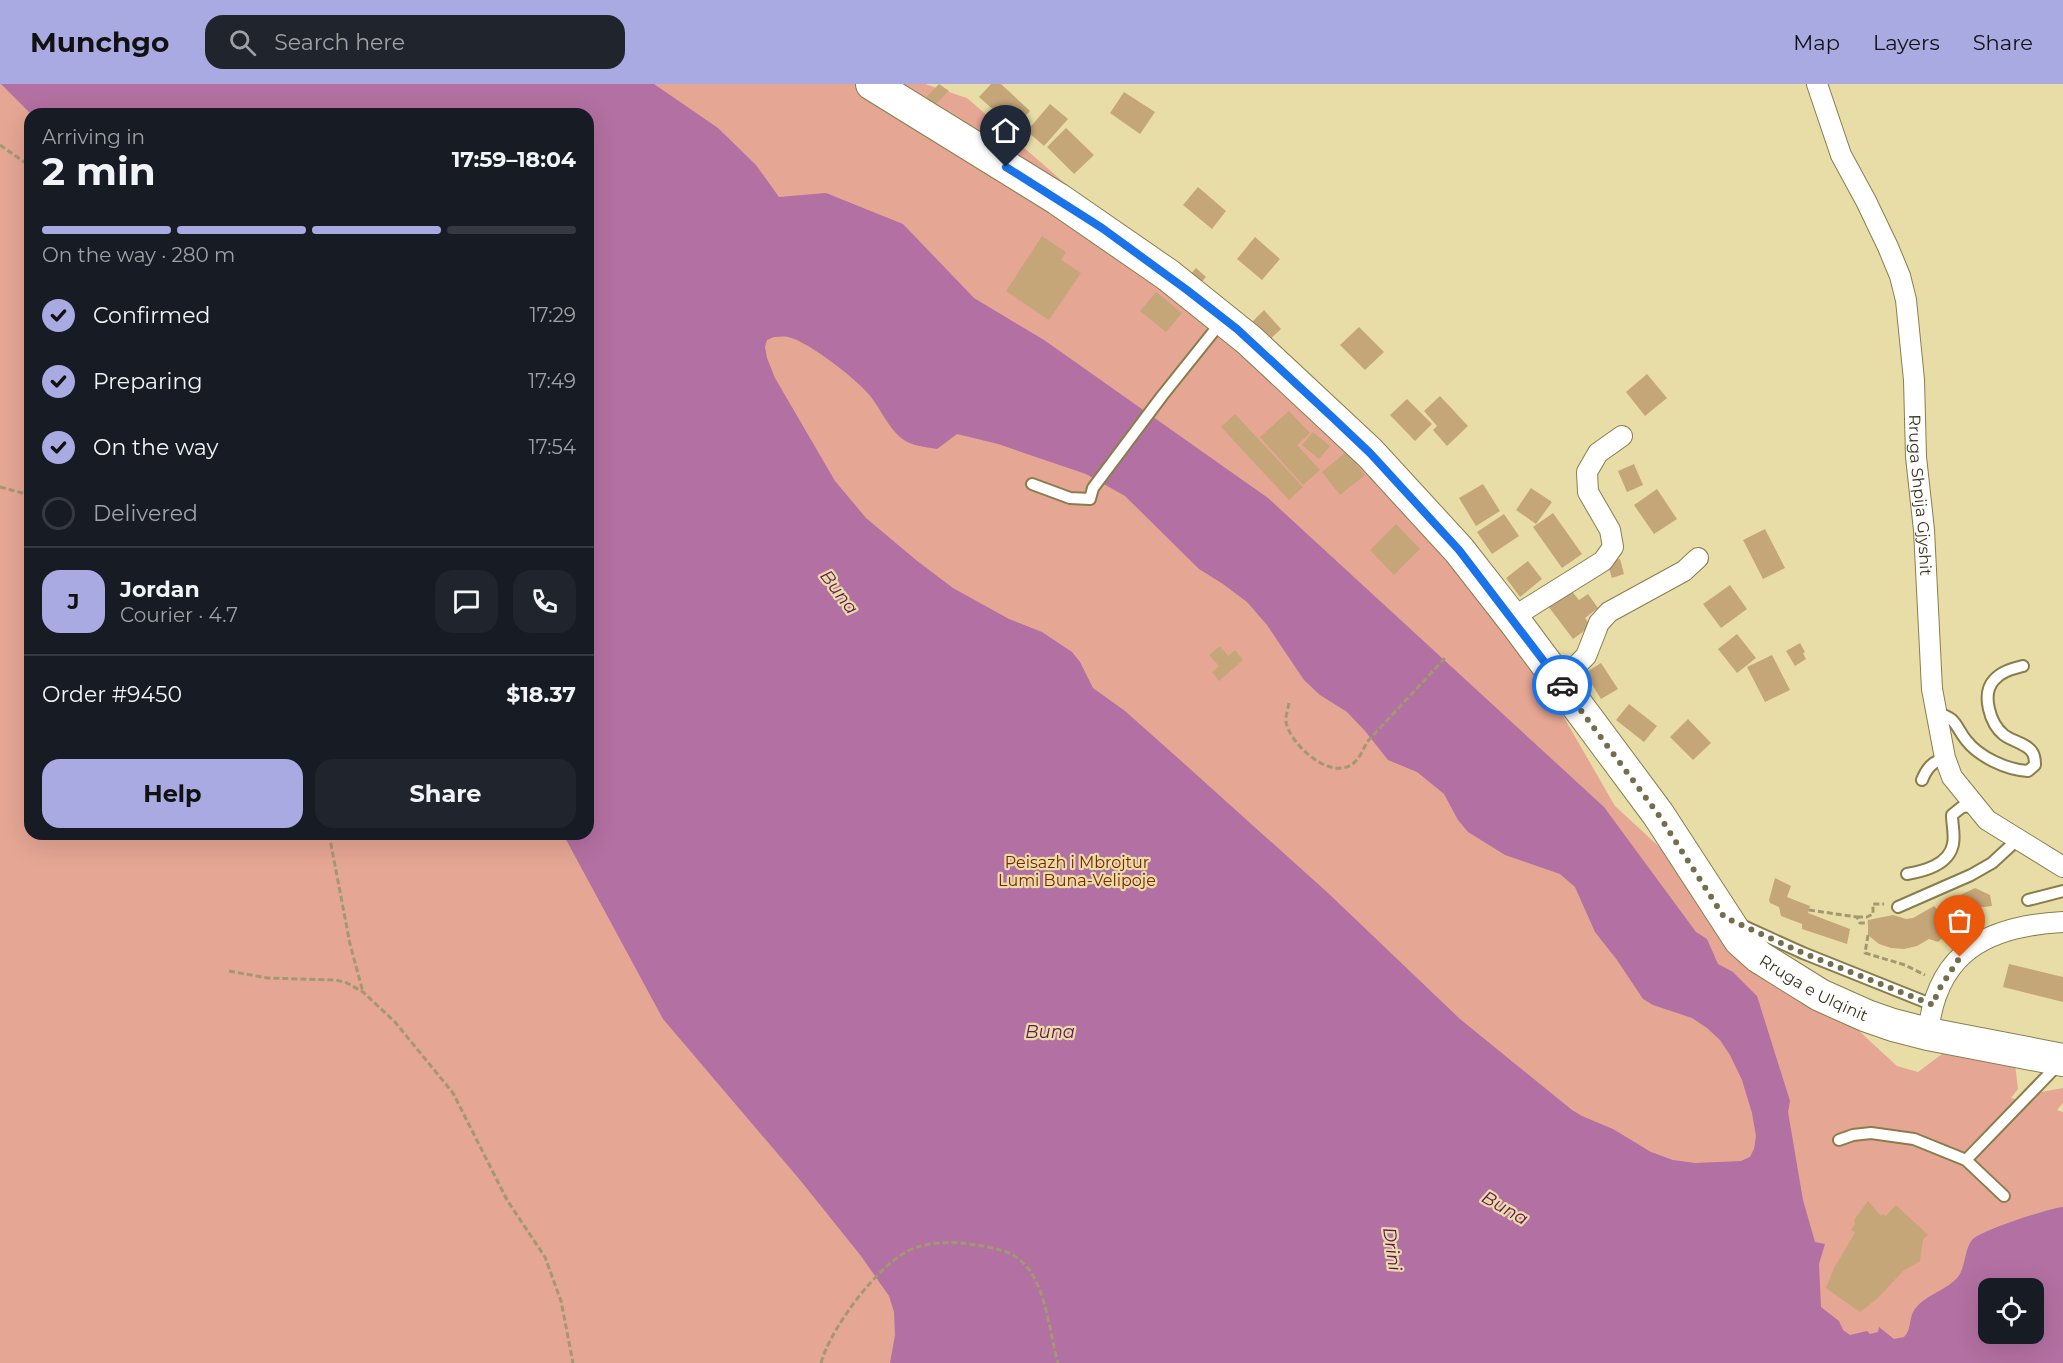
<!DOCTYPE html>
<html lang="en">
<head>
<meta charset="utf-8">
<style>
  :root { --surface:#171b24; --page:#20242c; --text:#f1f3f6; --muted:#9ea1a6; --line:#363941; --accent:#a8aae1 }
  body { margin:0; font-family:Montserrat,sans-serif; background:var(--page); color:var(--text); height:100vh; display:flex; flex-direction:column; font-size:22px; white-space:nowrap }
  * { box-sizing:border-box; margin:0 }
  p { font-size:20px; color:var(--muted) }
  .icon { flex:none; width:33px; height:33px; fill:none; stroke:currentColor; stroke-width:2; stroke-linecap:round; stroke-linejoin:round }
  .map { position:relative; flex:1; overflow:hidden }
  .side { position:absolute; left:24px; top:24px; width:570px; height:732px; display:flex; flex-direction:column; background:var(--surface); border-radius:18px; box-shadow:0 6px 24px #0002 }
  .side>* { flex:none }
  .fabs { position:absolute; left:1978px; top:1194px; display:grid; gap:12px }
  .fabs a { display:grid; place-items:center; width:66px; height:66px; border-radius:12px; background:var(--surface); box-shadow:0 6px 24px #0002; font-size:30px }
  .pin { position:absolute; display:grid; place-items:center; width:51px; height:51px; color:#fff; margin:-62px -26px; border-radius:50% 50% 50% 0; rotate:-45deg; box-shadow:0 0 6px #0007 }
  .pin .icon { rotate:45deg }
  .courier { position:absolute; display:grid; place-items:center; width:60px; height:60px; margin:-30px; border:4px solid #1a73e8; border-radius:50%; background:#fff; color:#222; box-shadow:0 2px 8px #0007 }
  .summary em { font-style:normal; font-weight:700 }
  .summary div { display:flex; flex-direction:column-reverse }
  .summary { display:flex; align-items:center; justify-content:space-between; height:102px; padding:0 18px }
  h1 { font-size:39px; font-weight:700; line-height:45px }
  .bar { display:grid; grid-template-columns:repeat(4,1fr); gap:9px 6px; align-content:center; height:72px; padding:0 18px }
  .bar i { height:8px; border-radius:4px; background:var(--line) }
  .bar .selected { background:var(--accent) }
  .bar p { grid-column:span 4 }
  .line { display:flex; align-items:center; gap:15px; padding:0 18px; border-top:2px solid var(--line) }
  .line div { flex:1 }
  .round { display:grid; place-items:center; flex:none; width:63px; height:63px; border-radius:18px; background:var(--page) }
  ol { padding:0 18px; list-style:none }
  li { display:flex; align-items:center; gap:18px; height:66px }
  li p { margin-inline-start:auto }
  li .icon { padding:6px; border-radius:50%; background:var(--accent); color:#111; stroke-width:4 }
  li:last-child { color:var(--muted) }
  li i { width:33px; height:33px; border:3px solid var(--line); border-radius:50% }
  .button { display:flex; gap:12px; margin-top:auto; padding:12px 18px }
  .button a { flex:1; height:69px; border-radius:18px; background:var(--accent); color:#111; font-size:24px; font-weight:700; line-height:69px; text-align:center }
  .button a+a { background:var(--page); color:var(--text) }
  header { display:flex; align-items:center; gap:36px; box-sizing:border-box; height:84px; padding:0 30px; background:var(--accent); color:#111 }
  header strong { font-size:28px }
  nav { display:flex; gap:33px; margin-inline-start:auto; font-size:21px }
  .search { width:420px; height:54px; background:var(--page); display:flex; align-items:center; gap:15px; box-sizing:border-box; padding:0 21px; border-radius:18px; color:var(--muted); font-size:22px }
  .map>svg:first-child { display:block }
</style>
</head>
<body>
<header>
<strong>Munchgo</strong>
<div class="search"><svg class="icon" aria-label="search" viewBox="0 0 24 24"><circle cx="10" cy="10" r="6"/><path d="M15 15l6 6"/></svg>Search here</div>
<nav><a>Map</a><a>Layers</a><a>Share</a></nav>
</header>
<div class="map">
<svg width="2063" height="1279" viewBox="0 0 2063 1279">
  <rect width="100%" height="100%" fill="#e9dda7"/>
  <path fill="#e6a694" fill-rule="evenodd" d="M0,0H925L967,14L1305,309L1502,526L1615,722L1897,982L1918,988L1946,967L2015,980L2018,1005L2011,1014L2028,1018L2036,1009L2063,1004V1019L2057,1026L2063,1028V1279H0ZM30,30H588V750H30ZM1989,1204H2034V1250H1989Z"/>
  <path fill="#b370a2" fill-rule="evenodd" d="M1,0H654L718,44L756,81L779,113L826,109L903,140L974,214L1044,256L1268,414L1604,723L1696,848L1707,855L1718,880L1733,888L1757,912L1790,1017L1788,1028L1803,1116L1815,1158L1825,1160L1819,1180L1821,1223L1839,1237L1843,1246L1850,1251L1867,1247L1870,1250L1878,1248L1879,1243L1894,1255L1904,1253C1911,1246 1909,1237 1913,1228C1923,1211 1944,1208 1957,1194C1966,1184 1964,1166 1972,1156C1979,1147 2050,1124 2063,1123V1279H890L895,1251L894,1228L889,1212L861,1172L800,1096L663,935L563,750H588V30H31ZM774,253C779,253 784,252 788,253C808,257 859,297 871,313C881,326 888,343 901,354C911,362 925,363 937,365L957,350L998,360L1086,390L1125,412L1199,485L1223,500L1247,518L1267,541L1304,596L1320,611L1347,628L1365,647L1388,676L1417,688L1444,710L1458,736L1468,748L1505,771L1560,790L1575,803L1595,848L1617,876L1643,915L1653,921L1692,934L1707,944L1720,956L1730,971L1742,996L1752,1029L1756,1052L1754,1065L1750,1073L1741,1077L1695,1079L1673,1076L1651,1068L1613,1045L1582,1032L1572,1026L1460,935L1328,809L1179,675L1125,627L1093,604L1080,578L1072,568L1042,548L1009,535L953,504L916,476L866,434L835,397L775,294L767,274L765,263L767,256ZM1989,1204H2034V1250H1989Z"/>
  <path fill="#c5a678" d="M939,0L949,7L930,26L922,18Z
    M991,0H1001L1030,27L1014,44L979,13Z
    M1124,8L1155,28L1140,50L1110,29Z
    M1050,20L1068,35L1044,62L1027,47Z
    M1066,44L1094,71L1074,90L1047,63Z
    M1198,103L1226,127L1212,145L1183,121Z
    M1042,152L1066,168L1061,176L1081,189L1049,236L1006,207Z
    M1255,153L1280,175L1262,196L1237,175Z
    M1196,184L1206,193L1199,201L1189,192Z
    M1156,208L1182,229L1166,248L1140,227Z
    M1264,226L1281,245L1268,257L1252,238Z
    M1359,243L1384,268L1365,286L1340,261Z
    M1647,290L1667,314L1645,332L1626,308Z
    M1440,312L1468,342L1447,362L1433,346L1437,342L1424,327Z
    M1407,315L1432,340L1415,357L1390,331Z
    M1289,327L1310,349L1297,361L1320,386L1303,401L1260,353Z
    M1235,330L1303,403L1289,416L1221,343Z
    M1313,348L1330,362L1319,375L1302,361Z
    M1346,368L1365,391L1340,411L1322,388Z
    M1634,380L1643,401L1627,408L1618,387Z
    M1483,400L1500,427L1476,442L1459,414Z
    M1531,404L1552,418L1536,440L1516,426Z
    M1657,405L1677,435L1654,450L1634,421Z
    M1553,429L1582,470L1562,484L1533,443Z
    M1504,430L1519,452L1492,470L1477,448Z
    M1396,440L1420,465L1394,491L1370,466Z
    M1765,445L1785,484L1763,495L1743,456Z
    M1620,475L1624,490L1612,494L1607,478Z
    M1528,477L1542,495L1520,513L1506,494Z
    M1730,501L1747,525L1721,544L1703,520Z
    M1570,505L1579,516L1588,510L1598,524L1585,534L1591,542L1573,555L1548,522Z
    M1737,550L1756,574L1737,589L1718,565Z
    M1800,559L1805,568L1803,569L1806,575L1795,582L1786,567Z
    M1220,562L1228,572L1235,566L1243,576L1219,597L1212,588L1219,582L1209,571Z
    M1772,571L1790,606L1765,618L1747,583Z
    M1601,579L1618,605L1601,615L1585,589Z
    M1629,620L1657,642L1644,658L1616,636Z
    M1688,635L1711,659L1693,676L1670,653Z
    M1775,794L1791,802L1787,813L1810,822L1808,829L1850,845L1847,860L1802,845V840L1781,832L1779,823L1770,819L1769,816Z
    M1975,804L1990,811L1992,822L1958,826L1954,814Z
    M1934,822L1944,832L1942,854L1938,858L1929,855L1917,862L1904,865L1891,864L1879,860L1868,851V836L1893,831L1906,835L1913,834Z
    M2009,880L2063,893V918L2003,903Z
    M1868,1117L1881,1132L1883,1130L1886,1132L1896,1121L1928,1151L1923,1155L1920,1177L1903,1187L1878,1214L1860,1228L1826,1204L1834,1184L1852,1154L1855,1148L1851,1146L1855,1140L1854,1136Z"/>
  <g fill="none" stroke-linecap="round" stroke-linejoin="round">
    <g stroke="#897e4b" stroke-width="14">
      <path id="service" d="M1032,400L1070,414L1090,415L1093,404L1162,312L1222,237
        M1937,629C1957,634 1955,642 1966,656C1979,673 2007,686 2028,687L2035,681C2035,677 2035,672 2032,668C2027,660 2012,657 2004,651C1990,640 1981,610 1994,596C2002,587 2012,585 2023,582
        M1922,696C1927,684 1932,678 1945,674
        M1907,790C1924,787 1949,781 1953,760C1955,751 1952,740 1952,731L1962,723L1974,722
        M2028,816L2063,807
        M1898,823L1971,791L1992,779L2017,756
        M1739,840L1803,869L1933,921
        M1839,1056L1853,1051L1871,1049L1914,1055L1966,1076L2004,1112
        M1966,1076L2052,987L2057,980"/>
    </g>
    <g stroke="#897e4b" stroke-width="22">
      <g id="minor">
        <path id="s1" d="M1817,0L1841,71L1866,117L1888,163L1900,192L1906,216L1914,296L1916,373L1924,446L1932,605L1945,674L1952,693L1987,736L2063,783"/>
        <path d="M1516,539L1523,527L1603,477L1613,463L1610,446L1588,408L1587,388L1598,369L1622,352"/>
        <path d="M1558,596L1569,589L1586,572L1599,539L1609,528L1684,487L1698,474"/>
        <path d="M1928,950C1936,868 1987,842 2063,838"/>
      </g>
    </g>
    <g stroke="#897e4b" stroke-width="34">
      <g id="primary">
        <path id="s2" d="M872,0L1058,115L1168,191L1249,256L1370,369L1459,466L1516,539L1658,730L1740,856L1759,873L1820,911L1867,932L1893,941L1928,950L2063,976"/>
      </g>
    </g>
    <path stroke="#a29970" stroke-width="3" stroke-dasharray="6 3" stroke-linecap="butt" d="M0,61L30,82
      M0,403L30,411
      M1289,619C1288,625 1285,633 1286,638C1290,660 1328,695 1351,681C1359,676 1363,666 1367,658L1446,573
      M329,750L350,860L363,908
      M1809,826L1857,833L1860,839H1868
      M1857,833H1867L1873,830V820H1884
      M1868,851L1865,869L1905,881L1925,891
      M229,887L267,894L336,896L347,899L363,908L395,938L453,1009L507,1116L545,1173L561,1217L573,1279
      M821,1279C830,1245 881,1175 915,1164C938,1156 960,1158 983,1162C1002,1166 1014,1168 1027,1183C1046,1205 1050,1251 1058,1279"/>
    <use href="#service" stroke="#fff" stroke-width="10"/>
    <use href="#minor" stroke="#fff" stroke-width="20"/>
    <use href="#primary" stroke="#fff" stroke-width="32"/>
  </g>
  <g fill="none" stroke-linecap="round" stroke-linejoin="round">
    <path stroke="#756e4d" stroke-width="6" stroke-dasharray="0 10.8" d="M1562,601L1658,730L1724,833L1803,869L1933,921L1938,907L1960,873"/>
    <path stroke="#1a73e8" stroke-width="8" d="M1006,83L1102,144L1187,206L1237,245L1331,332L1370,369L1459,466L1562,601"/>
  </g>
  <g text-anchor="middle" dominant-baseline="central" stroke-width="4.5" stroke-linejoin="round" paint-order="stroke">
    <g font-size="16" fill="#37321d" stroke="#e9dda7">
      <text stroke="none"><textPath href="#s1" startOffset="430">Rruga Shpija Gjyshit</textPath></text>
      <text stroke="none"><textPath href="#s2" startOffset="1323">Rruga e Ulqinit</textPath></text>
    </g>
    <g font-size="16" fill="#822100" stroke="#e9dda7">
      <text x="1077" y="778">Peisazh i Mbrojtur<tspan x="1077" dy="18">Lumi Buna-Velipoje</tspan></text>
    </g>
    <g font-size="18" font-style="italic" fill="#651356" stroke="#e9dda7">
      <text transform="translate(839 508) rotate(53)">Buna</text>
      <text x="1050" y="948">Buna</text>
      <text transform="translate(1505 1124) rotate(30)">Buna</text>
      <text transform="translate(1392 1165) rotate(82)">Drini</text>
    </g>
  </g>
</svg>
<div class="fabs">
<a><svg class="icon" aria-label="locate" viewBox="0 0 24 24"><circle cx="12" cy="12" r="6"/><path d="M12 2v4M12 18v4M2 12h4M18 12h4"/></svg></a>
</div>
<div class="pin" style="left:1960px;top:873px;background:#ea580c"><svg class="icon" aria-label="bag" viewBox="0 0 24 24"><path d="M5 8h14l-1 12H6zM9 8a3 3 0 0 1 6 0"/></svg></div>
<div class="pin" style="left:1006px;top:83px;background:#1f2937"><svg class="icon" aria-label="home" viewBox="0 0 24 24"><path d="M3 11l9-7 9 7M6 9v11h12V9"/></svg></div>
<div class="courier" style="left:1562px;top:601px"><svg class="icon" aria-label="car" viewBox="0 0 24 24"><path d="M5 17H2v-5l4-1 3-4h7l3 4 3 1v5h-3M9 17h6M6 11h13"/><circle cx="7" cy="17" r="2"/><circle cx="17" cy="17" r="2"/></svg></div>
<section class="side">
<div class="summary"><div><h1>2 min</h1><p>Arriving in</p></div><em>17:59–18:04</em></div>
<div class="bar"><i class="selected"></i><i class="selected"></i><i class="selected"></i><i></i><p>On the way · 280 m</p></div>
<ol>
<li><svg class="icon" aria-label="check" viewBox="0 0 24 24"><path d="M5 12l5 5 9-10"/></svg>Confirmed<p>17:29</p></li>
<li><svg class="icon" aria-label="check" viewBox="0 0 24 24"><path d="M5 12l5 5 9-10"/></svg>Preparing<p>17:49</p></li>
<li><svg class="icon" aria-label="check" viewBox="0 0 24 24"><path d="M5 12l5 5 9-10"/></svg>On the way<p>17:54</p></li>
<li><i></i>Delivered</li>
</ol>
<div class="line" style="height:108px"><b class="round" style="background:var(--accent);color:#111">J</b><div><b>Jordan</b><p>Courier · 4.7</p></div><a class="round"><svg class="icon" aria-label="chat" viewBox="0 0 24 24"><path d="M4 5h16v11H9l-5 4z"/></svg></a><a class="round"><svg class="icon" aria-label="phone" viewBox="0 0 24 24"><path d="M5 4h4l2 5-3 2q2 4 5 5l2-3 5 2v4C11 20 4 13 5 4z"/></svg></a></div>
<div class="line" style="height:78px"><div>Order #9450</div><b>$18.37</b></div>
<div class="button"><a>Help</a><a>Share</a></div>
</section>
</div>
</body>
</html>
